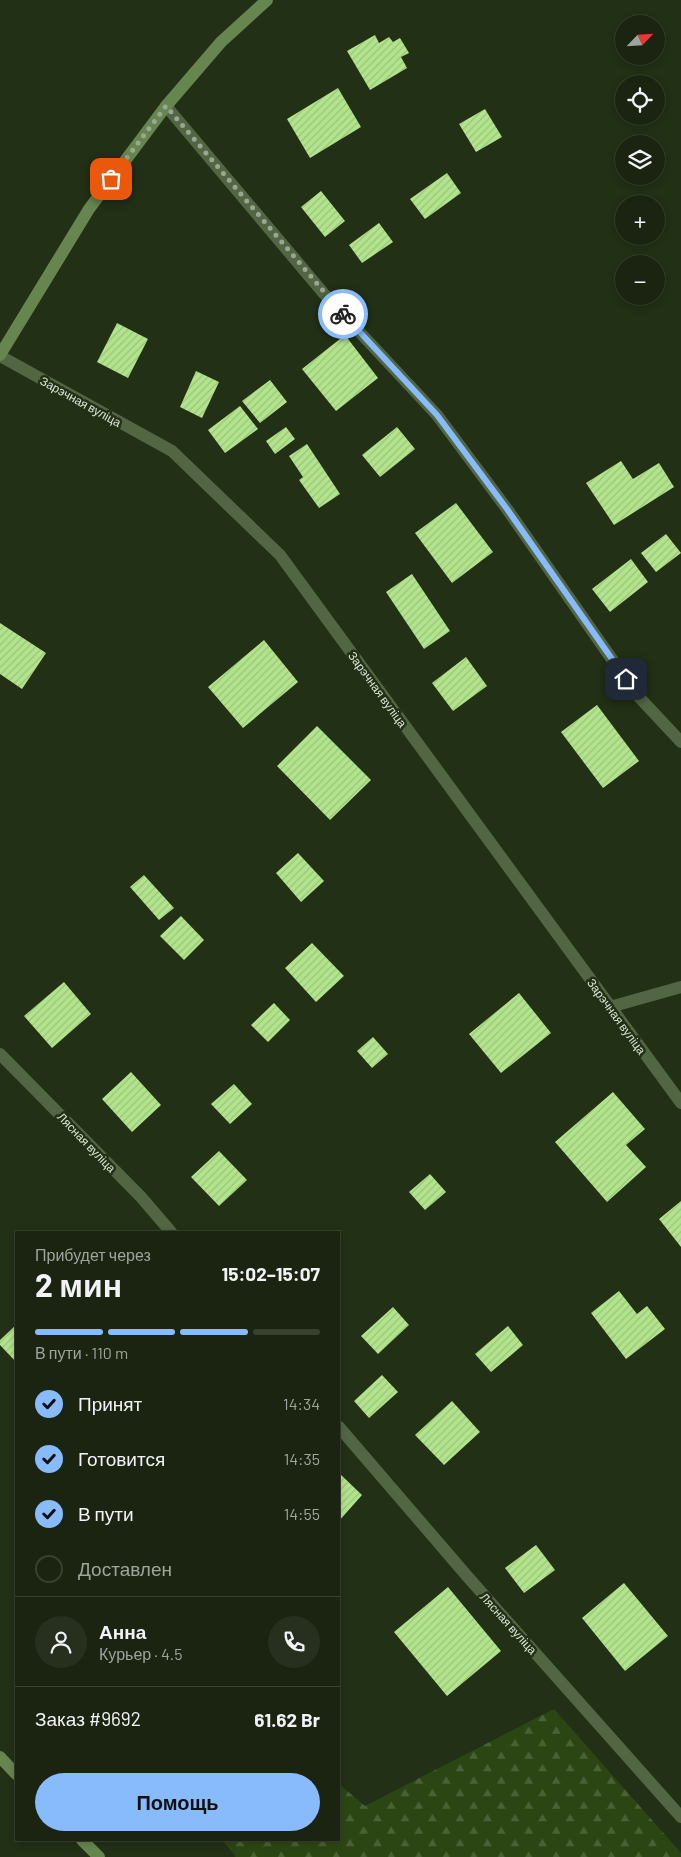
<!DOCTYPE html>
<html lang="ru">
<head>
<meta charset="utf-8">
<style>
  :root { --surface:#1a2410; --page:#27301e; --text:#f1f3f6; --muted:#9fa49f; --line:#384130; --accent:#87bbfc }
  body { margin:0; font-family:Barlow,sans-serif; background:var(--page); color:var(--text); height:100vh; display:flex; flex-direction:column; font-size:19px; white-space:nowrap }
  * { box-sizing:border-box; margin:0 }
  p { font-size:16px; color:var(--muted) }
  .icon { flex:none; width:28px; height:28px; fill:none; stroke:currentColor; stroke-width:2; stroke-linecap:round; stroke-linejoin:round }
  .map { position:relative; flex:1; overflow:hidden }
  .details { position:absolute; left:15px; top:1231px; width:325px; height:610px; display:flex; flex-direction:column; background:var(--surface); border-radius:0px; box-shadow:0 2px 8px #0003,0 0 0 1px var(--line) }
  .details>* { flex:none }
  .needle { width:32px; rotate:65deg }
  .tools { position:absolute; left:615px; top:15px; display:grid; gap:10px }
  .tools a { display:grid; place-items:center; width:50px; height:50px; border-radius:50%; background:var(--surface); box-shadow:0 2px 8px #0003,0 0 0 1px var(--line); font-size:25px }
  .pin { position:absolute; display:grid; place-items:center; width:42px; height:42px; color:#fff; margin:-21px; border-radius:10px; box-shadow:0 2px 8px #0006 }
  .courier { position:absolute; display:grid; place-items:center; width:50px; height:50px; margin:-25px; border:4px solid #87bbfc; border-radius:50%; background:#fff; color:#222; box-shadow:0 1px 6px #0007 }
  .overview em { font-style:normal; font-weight:700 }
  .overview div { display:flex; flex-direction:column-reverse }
  .overview { display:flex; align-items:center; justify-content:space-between; height:85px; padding:0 20px }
  h1 { font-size:32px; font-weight:700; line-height:38px }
  .bar { display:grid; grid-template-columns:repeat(4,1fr); gap:8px 5px; align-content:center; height:60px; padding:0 20px }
  .bar i { height:6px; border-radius:4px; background:var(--line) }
  .bar .selected { background:var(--accent) }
  .bar p { grid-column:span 4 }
  .line { display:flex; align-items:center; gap:12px; padding:0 20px; border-top:1px solid var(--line) }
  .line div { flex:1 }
  .round { display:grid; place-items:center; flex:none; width:52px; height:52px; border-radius:26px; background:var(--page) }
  ol { padding:0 20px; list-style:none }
  li { display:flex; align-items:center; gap:15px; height:55px }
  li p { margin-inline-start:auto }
  li .icon { padding:5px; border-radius:50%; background:var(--accent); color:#111; stroke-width:4 }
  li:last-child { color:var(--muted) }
  li i { width:28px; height:28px; border:2px solid var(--line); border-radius:50% }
  .button { display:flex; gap:10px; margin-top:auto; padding:10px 20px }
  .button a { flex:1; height:58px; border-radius:30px; background:var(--accent); color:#111; font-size:20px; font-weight:700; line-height:58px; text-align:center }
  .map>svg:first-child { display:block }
</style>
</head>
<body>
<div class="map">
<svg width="681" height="1857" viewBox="0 0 681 1857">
  <defs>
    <pattern id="forest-firs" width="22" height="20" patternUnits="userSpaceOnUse" patternTransform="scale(1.25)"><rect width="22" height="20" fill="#2b4613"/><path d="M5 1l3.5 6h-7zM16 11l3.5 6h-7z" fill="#496134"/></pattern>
    <pattern id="building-hatch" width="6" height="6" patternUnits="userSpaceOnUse" patternTransform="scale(1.25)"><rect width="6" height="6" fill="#b2e48c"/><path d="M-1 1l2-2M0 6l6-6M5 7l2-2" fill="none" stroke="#9cc47d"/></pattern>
  </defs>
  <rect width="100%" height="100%" fill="#223016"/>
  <path fill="url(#forest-firs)" d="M554,1709L681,1853V1857H235V1855L222,1840H339V1784L365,1806Z"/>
  <path fill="url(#building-hatch)" d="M375,35L379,43L389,37L393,42L400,38L409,53L401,57L407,68L370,90L347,51Z
    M338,88L361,127L310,158L287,119Z
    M485,109L502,137L476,152L459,124Z
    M447,173L461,193L425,219L410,199Z
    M321,191L345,221L325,237L301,207Z
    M379,223L393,242L362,263L349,245Z
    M117,323L148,339L128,378L97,362Z
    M345,335L378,378L336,411L302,369Z
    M196,371L219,382L202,418L180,407Z
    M270,380L287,402L260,423L242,401Z
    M240,406L258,429L225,453L208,430Z
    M286,427L295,439L275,454L266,441Z
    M397,427L415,449L380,477L362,455Z
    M307,444L340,494L319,508L299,480L303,477L289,456Z
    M621,461L633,479L659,463L674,487L614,525L586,483Z
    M456,503L493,552L452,583L415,533Z
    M666,534L681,553L656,572L641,553Z
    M631,559L648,582L610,612L592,589Z
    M412,574L450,631L424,649L386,592Z
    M0,623L46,653L22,689L0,674Z
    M264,640L298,682L243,728L208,687Z
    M466,657L487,686L453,711L432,683Z
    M597,705L639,761L603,788L561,732Z
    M317,726L371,780L330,820L277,766Z
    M298,853L324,881L301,902L276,873Z
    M144,875L174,908L159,920L130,887Z
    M181,916L204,940L184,960L160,936Z
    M312,943L344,976L316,1002L285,968Z
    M64,982L91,1014L52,1048L24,1016Z
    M519,993L551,1033L501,1073L469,1034Z
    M274,1003L290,1020L268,1042L251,1025Z
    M373,1037L388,1054L372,1068L357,1051Z
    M131,1072L161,1105L132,1132L102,1099Z
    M234,1084L252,1104L230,1124L211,1104Z
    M613,1092L645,1129L626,1145L646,1167L607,1202L555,1142Z
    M219,1151L247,1180L219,1206L191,1177Z
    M430,1174L446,1192L425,1210L409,1192Z
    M681,1201V1247L659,1219Z
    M619,1291L637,1314L647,1306L665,1329L626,1359L591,1313Z
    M393,1307L409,1325L378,1354L361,1336Z
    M16,1325V1362L0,1345V1340Z
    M508,1326L523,1345L491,1372L475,1354Z
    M382,1375L398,1392L369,1418L354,1401Z
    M452,1401L480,1432L444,1465L415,1435Z
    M339,1473L362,1495L339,1521Z
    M536,1545L555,1570L524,1593L505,1568Z
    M624,1583L668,1636L625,1671L582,1618Z
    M448,1587L501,1651L447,1696L394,1632Z"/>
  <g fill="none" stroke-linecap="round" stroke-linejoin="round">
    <path stroke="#526644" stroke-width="12" d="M166,106L325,295L437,415L507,509L637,695L681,742
      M0,356L172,451L280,555L681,1103
      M610,1007L681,987
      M0,1054L141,1197L171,1232
      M339,1427L467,1576L681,1817"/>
    <path stroke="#67864f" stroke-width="12" d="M0,355L89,209L166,106L221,42L267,0
      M0,1757L16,1774
      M82,1840L99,1857"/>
  </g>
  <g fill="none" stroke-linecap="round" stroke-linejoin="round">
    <path stroke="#9aa692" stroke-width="5" stroke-dasharray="0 9" d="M111,179L166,106L343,314"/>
    <path stroke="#87bbfc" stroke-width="6" d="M343,314L437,415L507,509L626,679"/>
  </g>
  <g text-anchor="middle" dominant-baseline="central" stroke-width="5" stroke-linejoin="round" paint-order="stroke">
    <g font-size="12" fill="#dbe5d4" stroke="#223016">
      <text transform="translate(81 401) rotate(29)">Зарэчная вуліца</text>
      <text transform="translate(378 689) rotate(54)">Зарэчная вуліца</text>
      <text transform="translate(617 1016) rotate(54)">Зарэчная вуліца</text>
      <text transform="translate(87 1142) rotate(46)">Лясная вуліца</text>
      <text transform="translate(509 1623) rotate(48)">Лясная вуліца</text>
    </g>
  </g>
</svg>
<div class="tools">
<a><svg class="needle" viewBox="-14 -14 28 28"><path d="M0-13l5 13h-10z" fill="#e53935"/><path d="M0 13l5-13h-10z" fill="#9fa49f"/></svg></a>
<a><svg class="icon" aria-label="locate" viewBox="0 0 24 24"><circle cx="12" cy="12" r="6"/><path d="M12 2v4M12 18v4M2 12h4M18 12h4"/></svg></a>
<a><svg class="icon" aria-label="layers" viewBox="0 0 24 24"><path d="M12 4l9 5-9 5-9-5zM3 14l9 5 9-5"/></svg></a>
<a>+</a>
<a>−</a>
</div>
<div class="pin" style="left:111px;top:179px;background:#ea580c"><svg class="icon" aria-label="bag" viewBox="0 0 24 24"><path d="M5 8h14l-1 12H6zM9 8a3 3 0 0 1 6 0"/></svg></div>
<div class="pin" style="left:626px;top:679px;background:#1f2937"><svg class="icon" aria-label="home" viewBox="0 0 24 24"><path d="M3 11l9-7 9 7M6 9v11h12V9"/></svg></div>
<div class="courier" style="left:343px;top:314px"><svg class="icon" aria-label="bike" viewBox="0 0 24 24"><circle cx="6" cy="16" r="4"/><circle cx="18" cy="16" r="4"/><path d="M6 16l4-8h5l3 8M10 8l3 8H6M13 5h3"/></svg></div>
<section class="details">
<div class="overview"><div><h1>2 мин</h1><p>Прибудет через</p></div><em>15:02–15:07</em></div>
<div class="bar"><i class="selected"></i><i class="selected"></i><i class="selected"></i><i></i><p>В пути · 110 m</p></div>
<ol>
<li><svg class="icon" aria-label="check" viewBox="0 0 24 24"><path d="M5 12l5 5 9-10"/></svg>Принят<p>14:34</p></li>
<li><svg class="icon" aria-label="check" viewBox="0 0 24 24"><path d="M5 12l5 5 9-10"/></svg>Готовится<p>14:35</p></li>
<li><svg class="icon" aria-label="check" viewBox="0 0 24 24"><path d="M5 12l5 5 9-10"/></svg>В пути<p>14:55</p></li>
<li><i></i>Доставлен</li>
</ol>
<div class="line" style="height:90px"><a class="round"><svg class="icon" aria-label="person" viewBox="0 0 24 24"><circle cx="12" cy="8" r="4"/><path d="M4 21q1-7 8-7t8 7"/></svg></a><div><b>Анна</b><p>Курьер · 4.5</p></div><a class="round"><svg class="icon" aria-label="phone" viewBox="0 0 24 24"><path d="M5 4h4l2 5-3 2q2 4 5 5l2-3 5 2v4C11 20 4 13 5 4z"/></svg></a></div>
<div class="line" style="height:65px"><div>Заказ #9692</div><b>61.62 Br</b></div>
<div class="button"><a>Помощь</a></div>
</section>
</div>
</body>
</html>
